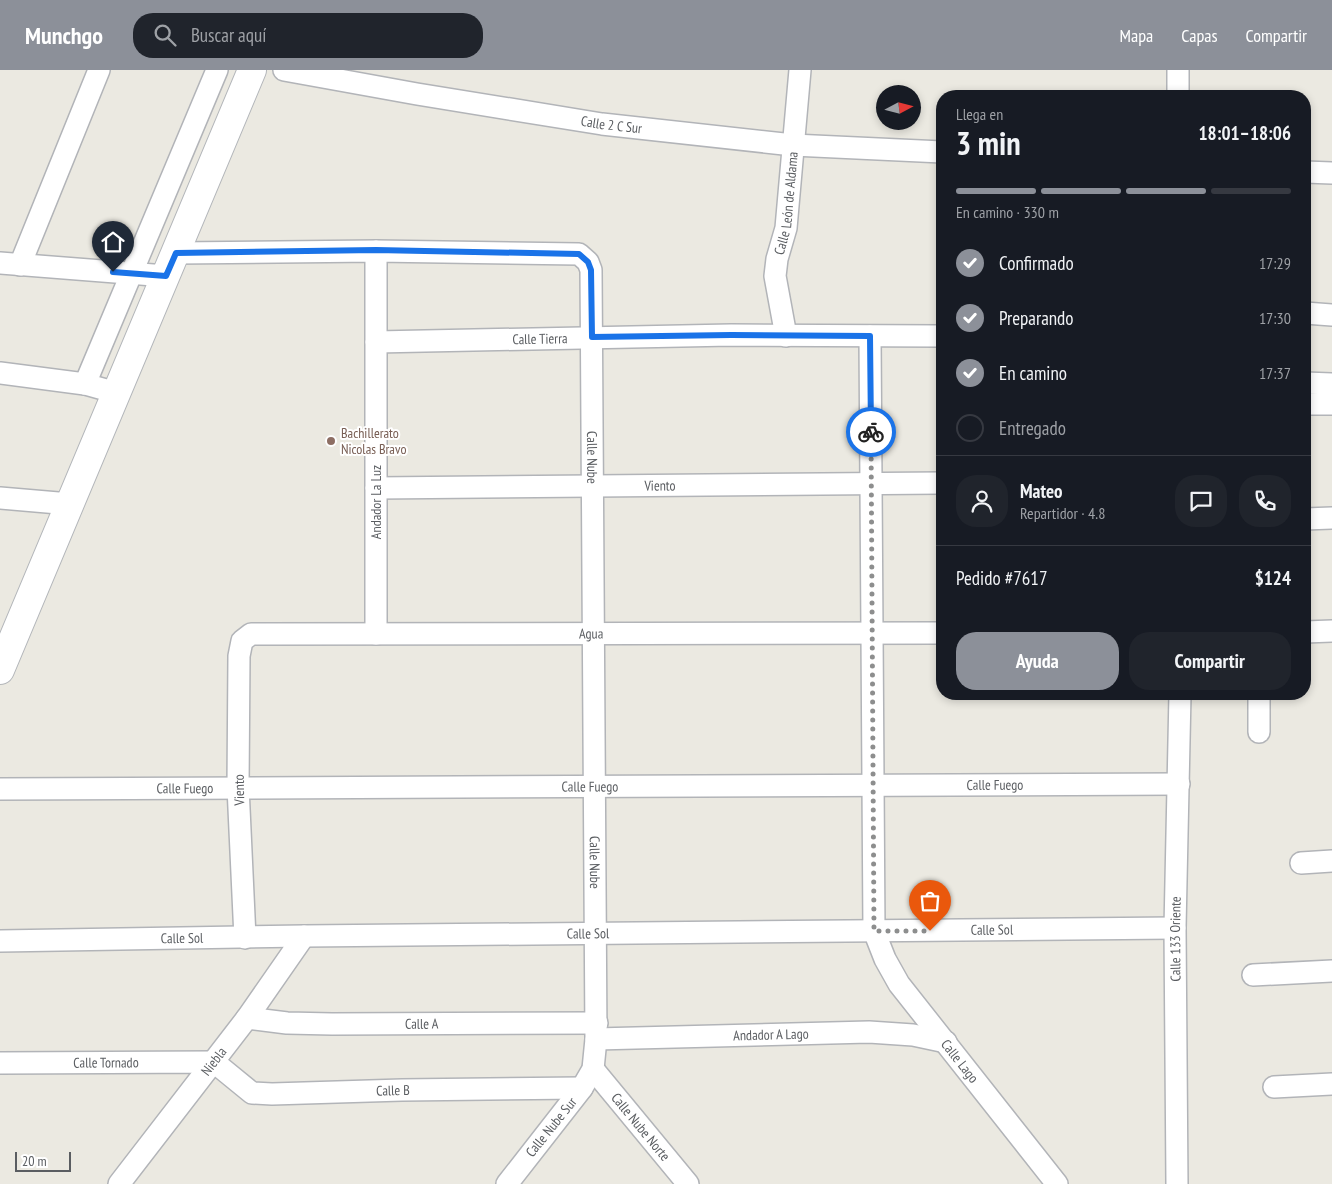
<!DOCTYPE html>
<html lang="es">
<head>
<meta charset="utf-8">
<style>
  :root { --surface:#171b24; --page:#20242c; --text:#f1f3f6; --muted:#9ea1a6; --line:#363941; --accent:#8c9099 }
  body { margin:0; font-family:"PT Sans Narrow",sans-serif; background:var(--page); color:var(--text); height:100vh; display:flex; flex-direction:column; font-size:19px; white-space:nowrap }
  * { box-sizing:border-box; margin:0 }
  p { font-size:16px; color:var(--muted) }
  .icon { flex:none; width:28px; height:28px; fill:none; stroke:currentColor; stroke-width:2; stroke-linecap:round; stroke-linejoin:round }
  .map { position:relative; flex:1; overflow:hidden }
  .sheet { position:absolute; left:936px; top:20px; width:375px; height:610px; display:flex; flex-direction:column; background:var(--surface); border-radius:20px; box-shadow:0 2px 8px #0003 }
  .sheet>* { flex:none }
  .needle { width:32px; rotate:83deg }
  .tools { position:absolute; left:876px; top:15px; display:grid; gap:10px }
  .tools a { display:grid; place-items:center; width:45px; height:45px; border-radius:50%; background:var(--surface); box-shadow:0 2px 8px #0003; font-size:25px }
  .scale { position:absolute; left:15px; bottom:12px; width:56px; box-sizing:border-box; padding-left:5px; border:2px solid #5a5d61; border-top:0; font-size:14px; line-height:18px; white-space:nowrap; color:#5a5d61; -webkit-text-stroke:4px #fff; paint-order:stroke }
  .pin { position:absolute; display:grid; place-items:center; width:42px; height:42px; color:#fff; margin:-51px -21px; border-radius:50% 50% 50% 0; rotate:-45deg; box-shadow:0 0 5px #0007 }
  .pin .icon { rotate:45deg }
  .courier { position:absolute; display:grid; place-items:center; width:50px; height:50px; margin:-25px; border:4px solid #1a73e8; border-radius:50%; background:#fff; color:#222; box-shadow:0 1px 6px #0007 }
  .overview em { font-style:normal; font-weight:700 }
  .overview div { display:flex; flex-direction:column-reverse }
  .overview { display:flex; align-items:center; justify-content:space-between; height:85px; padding:0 20px }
  h1 { font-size:32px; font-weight:700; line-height:38px }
  .bar { display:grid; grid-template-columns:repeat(4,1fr); gap:8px 5px; align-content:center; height:60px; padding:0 20px }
  .bar i { height:6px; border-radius:4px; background:var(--line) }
  .bar .selected { background:var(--accent) }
  .bar p { grid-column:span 4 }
  .line { display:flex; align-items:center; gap:12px; padding:0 20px; border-top:1px solid var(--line) }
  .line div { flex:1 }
  .round { display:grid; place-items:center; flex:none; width:52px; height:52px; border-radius:20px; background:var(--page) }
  ol { padding:0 20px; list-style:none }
  li { display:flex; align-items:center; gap:15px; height:55px }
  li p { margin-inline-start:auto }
  li .icon { padding:5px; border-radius:50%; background:var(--accent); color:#fff; stroke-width:4 }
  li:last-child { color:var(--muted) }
  li i { width:28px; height:28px; border:2px solid var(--line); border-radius:50% }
  .primary-button { display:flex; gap:10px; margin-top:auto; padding:10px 20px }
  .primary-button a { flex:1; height:58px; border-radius:20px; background:var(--accent); color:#fff; font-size:20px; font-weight:700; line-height:58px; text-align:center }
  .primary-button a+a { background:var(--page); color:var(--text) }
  header { display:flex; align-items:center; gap:30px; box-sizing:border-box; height:70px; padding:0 25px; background:var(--accent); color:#fff }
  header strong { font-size:24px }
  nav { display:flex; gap:28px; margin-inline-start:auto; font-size:18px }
  .search { width:350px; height:45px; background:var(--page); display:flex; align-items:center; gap:12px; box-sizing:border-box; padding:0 18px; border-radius:20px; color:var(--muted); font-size:19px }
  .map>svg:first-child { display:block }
</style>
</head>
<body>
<header>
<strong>Munchgo</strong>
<div class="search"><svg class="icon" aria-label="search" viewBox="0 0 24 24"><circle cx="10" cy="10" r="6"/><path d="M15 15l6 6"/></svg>Buscar aquí</div>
<nav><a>Mapa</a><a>Capas</a><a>Compartir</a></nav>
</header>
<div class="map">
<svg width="1332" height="1114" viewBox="0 0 1332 1114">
  <rect width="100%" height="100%" fill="#ebe9e1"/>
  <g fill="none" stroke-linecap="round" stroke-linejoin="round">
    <g stroke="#b2b4b8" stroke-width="24">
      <g id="minor">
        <path id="s1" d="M284,0L417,24L602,54L793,75L942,82"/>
        <path d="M1178,0V26"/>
        <path d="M1305,102L1332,103"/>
        <path d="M376,181V564"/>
        <path id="s2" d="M176,183L376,181L579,184L588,192L591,200L596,969L593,999L582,1018L507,1114"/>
        <path d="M0,193L166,206"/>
        <path d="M20,195L99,0"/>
        <path d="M1305,243L1332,245"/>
        <path id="s3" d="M786,266L775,206L777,189L786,158L800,0"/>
        <path id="s4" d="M870,266L874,861L885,889L899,914L1057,1114"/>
        <path id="s5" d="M376,272L731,265L942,266"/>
        <path d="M0,303L85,314L117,323"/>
        <path d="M1305,313L1332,314"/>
        <path d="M85,314L217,0"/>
        <path d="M1305,334H1332"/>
        <path id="s6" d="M376,418L942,413"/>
        <path d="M0,428L70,434"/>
        <path d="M1305,449L1332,448"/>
        <path d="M1305,562L1332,561"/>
        <path d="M1259,624V662"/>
        <path id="s7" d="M0,719L1179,714"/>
        <path d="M1301,793L1332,791"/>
        <path id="s8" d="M245,868L238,717L239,586L242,571L251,564L942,563"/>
        <path id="s9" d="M0,871L304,866L1175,858"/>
        <path d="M1253,905L1332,901"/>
        <path id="s10" d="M247,948L287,953L332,954L597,953"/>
        <path id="s11" d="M596,969L869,962L913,965L946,972"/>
        <path id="s12" d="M0,993L214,992L252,1023L272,1024L402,1020L582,1018"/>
        <path id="s13" d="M593,999L688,1114"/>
        <path d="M1274,1017L1332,1014"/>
        <path id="s14" d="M119,1114L247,948L304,866"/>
        <path id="s15" d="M1177,1114L1175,858L1180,624"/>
      </g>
    </g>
    <g stroke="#b3b6ba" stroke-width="30">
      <path id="secondary" d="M0,600L252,0"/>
    </g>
    <use href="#minor" stroke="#fff" stroke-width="21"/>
    <use href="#secondary" stroke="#fff" stroke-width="28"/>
  </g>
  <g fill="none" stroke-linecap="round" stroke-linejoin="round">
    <path stroke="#8d8e8e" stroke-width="5" stroke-dasharray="0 9" d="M871,362L874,861H930"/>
    <path stroke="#1a73e8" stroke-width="6" d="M113,202L166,206L176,183L376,180L579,184L588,192L591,200L592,267L731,265L870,266L871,362"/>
  </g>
  <circle fill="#8d6e63" stroke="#fff" stroke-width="2" cx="331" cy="371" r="5"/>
  <g text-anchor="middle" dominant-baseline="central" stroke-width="4" stroke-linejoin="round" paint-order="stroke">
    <g font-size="14" fill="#5a5d61" stroke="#fff">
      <text stroke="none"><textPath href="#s1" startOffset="332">Calle 2 C Sur</textPath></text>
      <text stroke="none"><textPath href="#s3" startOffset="135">Calle León de Aldama</textPath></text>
      <text stroke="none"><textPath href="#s5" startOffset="164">Calle Tierra</textPath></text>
      <text stroke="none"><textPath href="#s2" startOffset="611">Calle Nube</textPath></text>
      <text stroke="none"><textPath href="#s6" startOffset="284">Viento</textPath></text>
      <text transform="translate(376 432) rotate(-90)">Andador La Luz</text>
      <text stroke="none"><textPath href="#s8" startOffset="649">Agua</textPath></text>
      <text stroke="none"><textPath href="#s7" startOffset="995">Calle Fuego</textPath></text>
      <text stroke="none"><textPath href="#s7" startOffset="590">Calle Fuego</textPath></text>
      <text stroke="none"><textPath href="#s7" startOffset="185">Calle Fuego</textPath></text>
      <text transform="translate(239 720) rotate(-91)">Viento</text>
      <text stroke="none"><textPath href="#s2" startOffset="1016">Calle Nube</textPath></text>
      <text stroke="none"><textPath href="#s9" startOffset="992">Calle Sol</textPath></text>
      <text stroke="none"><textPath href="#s9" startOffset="588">Calle Sol</textPath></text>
      <text stroke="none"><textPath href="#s9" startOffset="182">Calle Sol</textPath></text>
      <text stroke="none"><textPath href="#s15" startOffset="245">Calle 133 Oriente</textPath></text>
      <text stroke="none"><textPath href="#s10" startOffset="175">Calle A</textPath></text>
      <text stroke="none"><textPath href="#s11" startOffset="175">Andador A Lago</textPath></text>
      <text stroke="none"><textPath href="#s4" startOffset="752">Calle Lago</textPath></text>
      <text stroke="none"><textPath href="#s12" startOffset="106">Calle Tornado</textPath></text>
      <text stroke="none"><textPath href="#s14" startOffset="155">Niebla</textPath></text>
      <text stroke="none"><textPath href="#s12" startOffset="404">Calle B</textPath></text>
      <text stroke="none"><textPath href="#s13" startOffset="75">Calle Nube Norte</textPath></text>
      <text transform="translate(551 1057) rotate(-51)">Calle Nube Sur</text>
    </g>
    <g font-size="14" fill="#785e54" stroke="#fff" text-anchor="start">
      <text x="341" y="363">Bachillerato<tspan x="341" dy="16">Nicolas Bravo</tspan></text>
    </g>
  </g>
</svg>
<div class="tools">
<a><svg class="needle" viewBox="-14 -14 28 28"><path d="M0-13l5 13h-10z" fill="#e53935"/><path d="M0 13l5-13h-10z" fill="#9ea1a6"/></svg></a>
</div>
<div class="scale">20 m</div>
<div class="pin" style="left:930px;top:861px;background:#ea580c"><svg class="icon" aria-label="bag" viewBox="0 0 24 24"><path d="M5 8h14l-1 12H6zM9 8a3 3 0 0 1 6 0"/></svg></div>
<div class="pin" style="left:113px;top:202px;background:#1f2937"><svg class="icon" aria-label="home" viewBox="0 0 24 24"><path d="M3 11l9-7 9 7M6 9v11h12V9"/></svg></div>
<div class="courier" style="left:871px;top:362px"><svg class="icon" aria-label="bike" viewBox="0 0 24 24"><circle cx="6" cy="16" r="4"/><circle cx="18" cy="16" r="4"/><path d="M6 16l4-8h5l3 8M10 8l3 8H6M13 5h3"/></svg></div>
<section class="sheet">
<div class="overview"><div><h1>3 min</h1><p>Llega en</p></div><em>18:01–18:06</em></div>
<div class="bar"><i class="selected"></i><i class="selected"></i><i class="selected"></i><i></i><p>En camino · 330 m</p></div>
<ol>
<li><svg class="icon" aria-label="check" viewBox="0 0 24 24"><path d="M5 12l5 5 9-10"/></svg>Confirmado<p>17:29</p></li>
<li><svg class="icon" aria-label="check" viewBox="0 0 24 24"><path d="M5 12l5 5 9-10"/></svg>Preparando<p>17:30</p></li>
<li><svg class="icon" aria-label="check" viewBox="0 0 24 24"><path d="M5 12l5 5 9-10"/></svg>En camino<p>17:37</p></li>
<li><i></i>Entregado</li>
</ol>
<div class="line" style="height:90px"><a class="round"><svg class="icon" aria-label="person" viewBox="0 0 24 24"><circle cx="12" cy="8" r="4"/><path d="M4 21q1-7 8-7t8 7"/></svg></a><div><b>Mateo</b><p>Repartidor · 4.8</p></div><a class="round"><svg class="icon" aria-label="chat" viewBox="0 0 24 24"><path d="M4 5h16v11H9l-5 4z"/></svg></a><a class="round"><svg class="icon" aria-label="phone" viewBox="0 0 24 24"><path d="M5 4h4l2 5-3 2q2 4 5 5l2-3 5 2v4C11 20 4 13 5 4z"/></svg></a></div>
<div class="line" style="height:65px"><div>Pedido #7617</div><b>$124</b></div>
<div class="primary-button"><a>Ayuda</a><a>Compartir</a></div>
</section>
</div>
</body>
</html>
